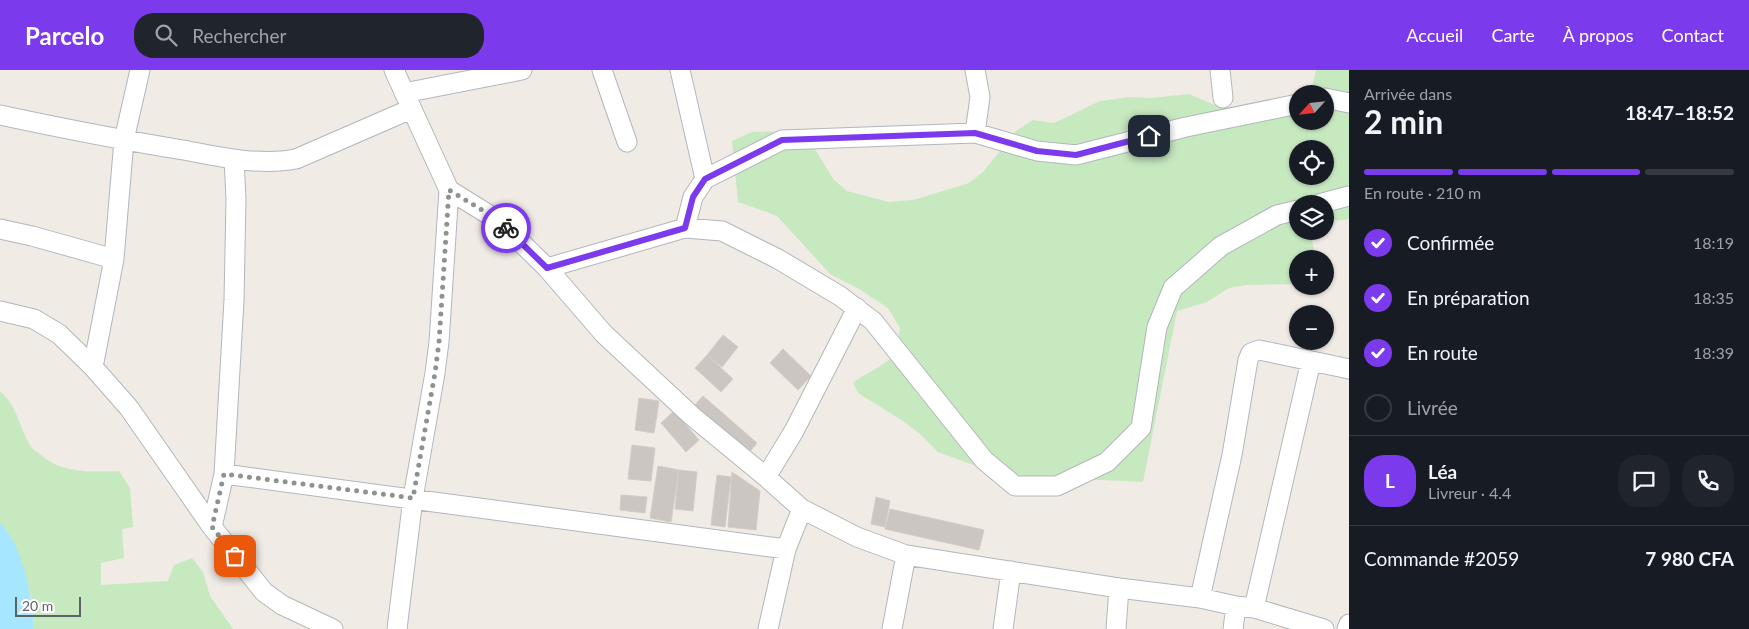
<!DOCTYPE html>
<html lang="fr">
<head>
<meta charset="utf-8">
<style>
  :root { --surface:#171b24; --page:#20242c; --text:#f1f3f6; --muted:#9ea1a6; --line:#363941; --accent:#7c3aed }
  body { margin:0; font-family:Lato,sans-serif; background:var(--page); color:var(--text); height:100vh; display:flex; flex-direction:column; font-size:19px; white-space:nowrap }
  * { box-sizing:border-box; margin:0 }
  p { font-size:16px; color:var(--muted) }
  .icon { flex:none; width:28px; height:28px; fill:none; stroke:currentColor; stroke-width:2; stroke-linecap:round; stroke-linejoin:round }
  .map { position:relative; flex:1; overflow:hidden }
  .panel { display:flex; flex-direction:column; background:var(--surface); width:400px }
  .panel>* { flex:none }
  .needle { width:32px; rotate:243deg }
  .fabs { position:absolute; left:1289px; top:15px; display:grid; gap:10px }
  .fabs a { display:grid; place-items:center; width:45px; height:45px; border-radius:50%; background:var(--surface); box-shadow:0 1px 4px #0004; font-size:25px }
  .scale { position:absolute; left:15px; bottom:12px; width:66px; box-sizing:border-box; padding-left:5px; border:2px solid #5c6266; border-top:0; font-size:14px; line-height:18px; white-space:nowrap; color:#5c6266; -webkit-text-stroke:4px #fff; paint-order:stroke }
  .pin { position:absolute; display:grid; place-items:center; width:42px; height:42px; color:#fff; margin:-21px; border-radius:10px; box-shadow:0 2px 8px #0006 }
  .courier { position:absolute; display:grid; place-items:center; width:50px; height:50px; margin:-25px; border:4px solid #7c3aed; border-radius:50%; background:#fff; color:#222; box-shadow:0 1px 6px #0007 }
  .head em { font-style:normal; font-weight:700 }
  .head div { display:flex; flex-direction:column-reverse }
  .head { display:flex; align-items:center; justify-content:space-between; height:85px; padding:0 15px }
  h1 { font-size:32px; font-weight:700; line-height:38px }
  .bar { display:grid; grid-template-columns:repeat(4,1fr); gap:8px 5px; align-content:center; height:60px; padding:0 15px }
  .bar i { height:6px; border-radius:4px; background:var(--line) }
  .bar .on { background:var(--accent) }
  .bar p { grid-column:span 4 }
  .line { display:flex; align-items:center; gap:12px; padding:0 15px; border-top:1px solid var(--line) }
  .line div { flex:1 }
  .round { display:grid; place-items:center; flex:none; width:52px; height:52px; border-radius:20px; background:var(--page) }
  ol { padding:0 15px; list-style:none }
  li { display:flex; align-items:center; gap:15px; height:55px }
  li p { margin-inline-start:auto }
  li .icon { padding:5px; border-radius:50%; background:var(--accent); color:#fff; stroke-width:4 }
  li:last-child { color:var(--muted) }
  li i { width:28px; height:28px; border:2px solid var(--line); border-radius:50% }
  header { display:flex; align-items:center; gap:30px; box-sizing:border-box; height:70px; padding:0 25px; background:var(--accent); color:#fff }
  header strong { font-size:24px }
  nav { display:flex; gap:28px; margin-inline-start:auto; font-size:18px }
  .search { width:350px; height:45px; background:var(--page); display:flex; align-items:center; gap:12px; box-sizing:border-box; padding:0 18px; border-radius:20px; color:var(--muted); font-size:19px }
  main { display:flex; flex:1; min-height:0 }
  .map>svg:first-child { display:block }
</style>
</head>
<body>
<header>
<strong>Parcelo</strong>
<div class="search"><svg class="icon" aria-label="search" viewBox="0 0 24 24"><circle cx="10" cy="10" r="6"/><path d="M15 15l6 6"/></svg>Rechercher</div>
<nav><a>Accueil</a><a>Carte</a><a>À propos</a><a>Contact</a></nav>
</header>
<main>
<div class="map">
<svg width="1349" height="559" viewBox="0 0 1349 559">
  <rect width="100%" height="100%" fill="#f0ebe5"/>
  <path fill="#c7e9c0" fill-rule="evenodd" d="M1316,0H1349V149L1325,152V134H1298V161H1310L1316,189H1298L1297,214L1246,215L1229,218L1207,232L1177,241L1143,412L1103,410L1046,409L995,403L938,382L920,364L903,351L858,323L853,313C867,301 890,296 897,278C899,272 899,264 900,258L888,238L859,219L830,204L777,146L738,132L732,71L752,62L781,61L806,65L834,110L847,121L889,132L913,130L969,113L983,102L1016,61L1033,50L1054,53L1100,31L1130,27L1151,28L1189,24L1229,41L1288,30L1297,25L1298,51H1325V24H1299L1312,16ZM1298,79H1325V106H1298Z
    M0,321C19,339 18,355 30,375C32,379 37,382 41,385C63,404 92,402 119,401L130,418L133,457L122,459L124,488L101,493V515L168,511L174,495L192,488L203,502L210,526L233,559H34C33,550 33,541 32,532C28,513 13,465 0,453Z"/>
  <path fill="#a6e7ff" d="M0,453C23,474 32,529 34,559H0Z"/>
  <path fill="#cbc6c1" stroke="#d5ccc3" d="M723,265L738,277L722,297L707,285Z
    M783,279L811,306L798,320L770,293Z
    M707,285L733,309L721,322L695,298Z
    M703,326L757,373L748,384L693,337Z
    M639,328L659,331L654,363L635,360Z
    M674,341L699,370L686,382L661,353Z
    M632,375L655,378L651,411L628,409Z
    M658,396L679,400L671,452L650,448Z
    M679,400L697,402L693,441L675,439Z
    M732,402L760,421L756,460L728,457Z
    M717,405L731,407L725,457L711,455Z
    M621,425L647,427L645,443L620,440Z
    M876,427L890,431L885,457L871,454Z
    M890,439L984,460L979,480L885,459Z"/>
  <g fill="none" stroke-linecap="round" stroke-linejoin="round">
    <g stroke="#b2b7ba" stroke-width="21">
      <path id="minor" d="M394,0L449,120L499,151L547,198L604,264L692,346L766,407L802,439L857,467L906,485L1119,518L1200,528L1236,536L1254,538L1324,559
        M602,0L627,72
        M680,0L705,109
        M975,0L980,27L975,63
        M1220,0L1223,28
        M404,23L522,0
        M1325,28L1349,33
        M0,45C61,58 122,70 183,80C220,87 259,96 296,89L411,39
        M1319,134L1349,126
        M685,158L693,127L705,109L782,70L975,63L1037,81L1076,85L1186,57L1298,34
        M0,159L32,166L114,189
        M547,198L685,158L722,161L778,189L840,226L873,251L984,390L1015,416H1057L1107,392L1141,358L1157,257L1173,218L1221,176L1277,145L1298,140
        M0,241L34,249L59,264L93,297L129,338L212,457L264,522L282,535L333,559
        M93,297L114,189L124,70L140,0
        M224,404L786,479
        M766,407L794,361L857,238
        M212,457L224,404L234,230L236,129L234,89
        M1200,528L1232,385L1248,290L1251,283L1259,280L1349,299
        M1254,538L1311,291
        M397,559L413,428L435,303L439,272L449,120
        M768,559L786,479L802,439
        M892,559L906,485
        M1003,559L1011,501
        M1116,559L1119,518
        M1233,559L1236,536
        M1347,559L1349,554"/>
    </g>
    <use href="#minor" stroke="#fff" stroke-width="19"/>
  </g>
  <g fill="none" stroke-linecap="round" stroke-linejoin="round">
    <path stroke="#909292" stroke-width="5" stroke-dasharray="0 9" d="M235,486L212,457L224,404L413,428L435,303L439,272L449,120L487,143L506,158"/>
    <path stroke="#7c3aed" stroke-width="6" d="M506,158L547,198L685,158L693,127L705,109L782,70L975,63L1037,81L1076,85L1149,66"/>
  </g>
</svg>
<div class="fabs">
<a><svg class="needle" viewBox="-14 -14 28 28"><path d="M0-13l5 13h-10z" fill="#e53935"/><path d="M0 13l5-13h-10z" fill="#9ea1a6"/></svg></a>
<a><svg class="icon" aria-label="locate" viewBox="0 0 24 24"><circle cx="12" cy="12" r="6"/><path d="M12 2v4M12 18v4M2 12h4M18 12h4"/></svg></a>
<a><svg class="icon" aria-label="layers" viewBox="0 0 24 24"><path d="M12 4l9 5-9 5-9-5zM3 14l9 5 9-5"/></svg></a>
<a>+</a>
<a>−</a>
</div>
<div class="scale">20 m</div>
<div class="pin" style="left:235px;top:486px;background:#ea580c"><svg class="icon" aria-label="bag" viewBox="0 0 24 24"><path d="M5 8h14l-1 12H6zM9 8a3 3 0 0 1 6 0"/></svg></div>
<div class="pin" style="left:1149px;top:66px;background:#1f2937"><svg class="icon" aria-label="home" viewBox="0 0 24 24"><path d="M3 11l9-7 9 7M6 9v11h12V9"/></svg></div>
<div class="courier" style="left:506px;top:158px"><svg class="icon" aria-label="bike" viewBox="0 0 24 24"><circle cx="6" cy="16" r="4"/><circle cx="18" cy="16" r="4"/><path d="M6 16l4-8h5l3 8M10 8l3 8H6M13 5h3"/></svg></div>
</div>
<section class="panel">
<div class="head"><div><h1>2 min</h1><p>Arrivée dans</p></div><em>18:47–18:52</em></div>
<div class="bar"><i class="on"></i><i class="on"></i><i class="on"></i><i></i><p>En route · 210 m</p></div>
<ol>
<li><svg class="icon" aria-label="check" viewBox="0 0 24 24"><path d="M5 12l5 5 9-10"/></svg>Confirmée<p>18:19</p></li>
<li><svg class="icon" aria-label="check" viewBox="0 0 24 24"><path d="M5 12l5 5 9-10"/></svg>En préparation<p>18:35</p></li>
<li><svg class="icon" aria-label="check" viewBox="0 0 24 24"><path d="M5 12l5 5 9-10"/></svg>En route<p>18:39</p></li>
<li><i></i>Livrée</li>
</ol>
<div class="line" style="height:90px"><b class="round" style="background:var(--accent);color:#fff">L</b><div><b>Léa</b><p>Livreur · 4.4</p></div><a class="round"><svg class="icon" aria-label="chat" viewBox="0 0 24 24"><path d="M4 5h16v11H9l-5 4z"/></svg></a><a class="round"><svg class="icon" aria-label="phone" viewBox="0 0 24 24"><path d="M5 4h4l2 5-3 2q2 4 5 5l2-3 5 2v4C11 20 4 13 5 4z"/></svg></a></div>
<div class="line" style="height:65px"><div>Commande #2059</div><b>7 980 CFA</b></div>
</section>
</main>
</body>
</html>
